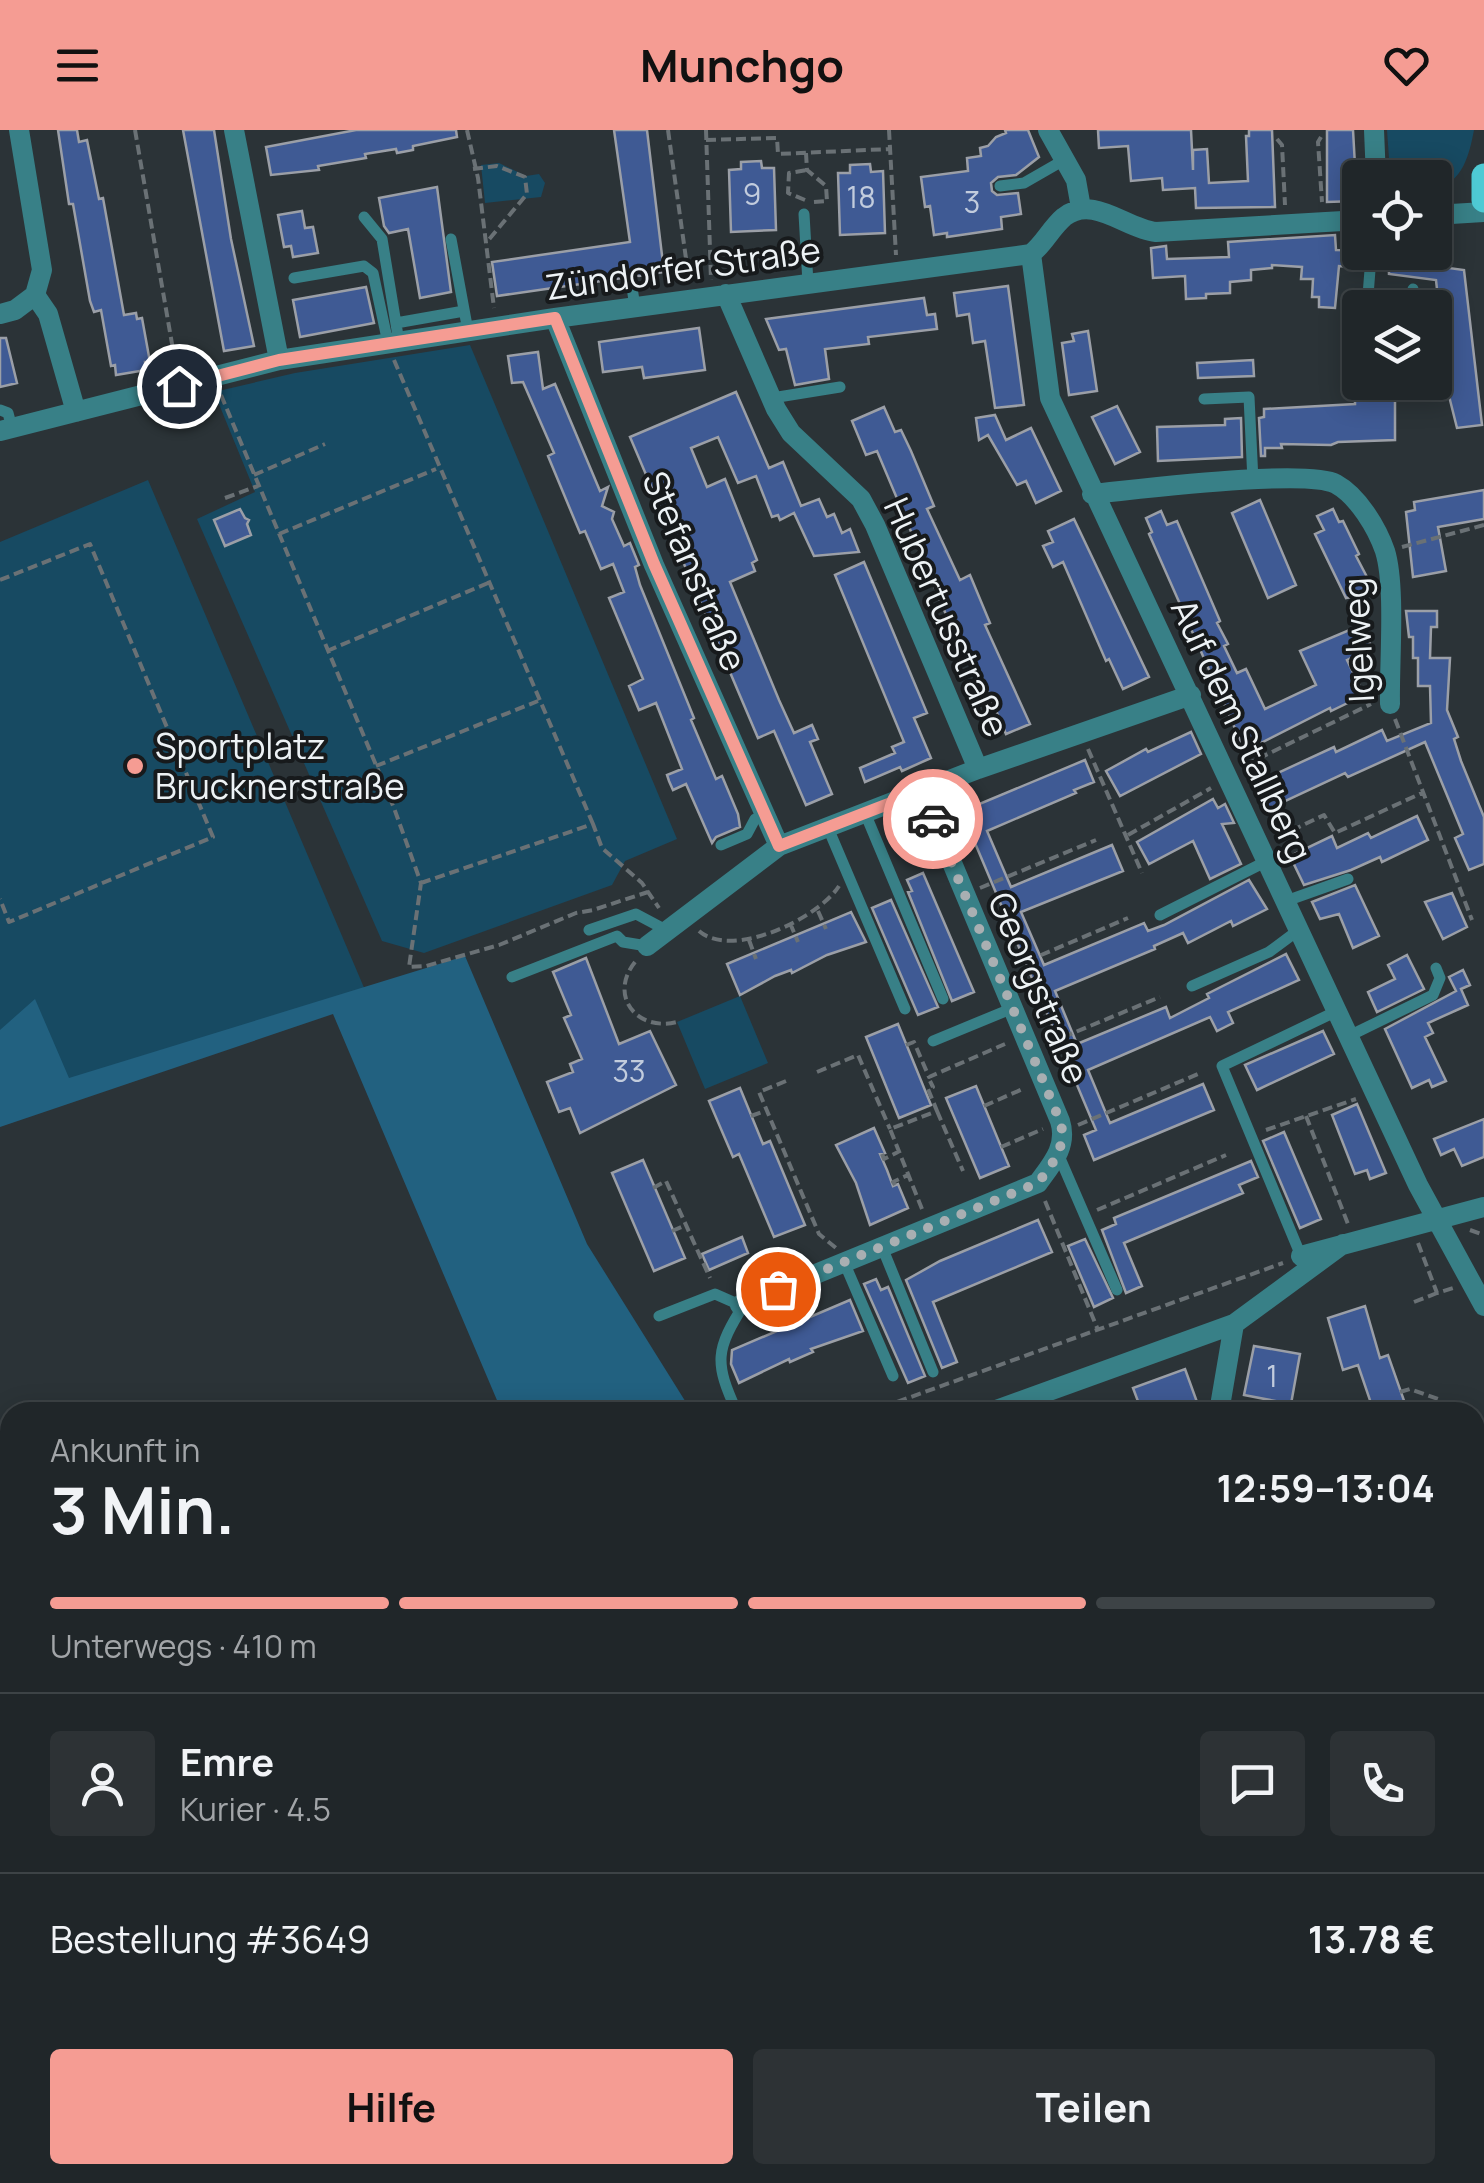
<!DOCTYPE html>
<html lang="de">
<head>
<meta charset="utf-8">
<style>
  :root { --surface:#202629; --page:#2d3235; --text:#f1f3f6; --muted:#a2a5a8; --line:#3d4346; --accent:#f59c93 }
  body { margin:0; font-family:Manrope,sans-serif; background:var(--page); color:var(--text); height:100vh; display:flex; flex-direction:column; font-size:38px; white-space:nowrap }
  * { box-sizing:border-box; margin:0 }
  p { font-size:32px; color:var(--muted) }
  .icon { flex:none; width:55px; height:55px; fill:none; stroke:currentColor; stroke-width:2; stroke-linecap:round; stroke-linejoin:round }
  .map { position:relative; flex:1; overflow:hidden }
  .details { position:absolute; left:0px; top:1272px; width:1485px; height:782px; display:flex; flex-direction:column; background:var(--surface); border-radius:30px 30px 0 0; box-shadow:0 5px 25px #0003,0 0 0 2px var(--line) }
  .details>* { flex:none }
  .tools { position:absolute; left:1342px; top:30px; display:grid; gap:20px }
  .tools a { display:grid; place-items:center; width:110px; height:110px; border-radius:10px; background:var(--surface); box-shadow:0 5px 25px #0003,0 0 0 2px var(--line); font-size:50px }
  .pin { position:absolute; display:grid; place-items:center; width:85px; height:85px; color:#fff; margin:-42px; border:5px solid #fff; border-radius:50%; box-shadow:0 2px 10px #0007 }
  .courier { position:absolute; display:grid; place-items:center; width:100px; height:100px; margin:-50px; border:8px solid #f59c93; border-radius:50%; background:#fff; color:#222; box-shadow:0 2px 12px #0007 }
  .head em { font-style:normal; font-weight:700 }
  .head div { display:flex; flex-direction:column-reverse }
  .head { display:flex; align-items:center; justify-content:space-between; height:170px; padding:0 50px }
  h1 { font-size:65px; font-weight:700; line-height:75px }
  .bar { display:grid; grid-template-columns:repeat(4,1fr); gap:15px 10px; align-content:center; height:120px; padding:0 50px }
  .bar i { height:12px; border-radius:8px; background:var(--line) }
  .bar .selected { background:var(--accent) }
  .bar p { grid-column:span 4 }
  .line { display:flex; align-items:center; gap:25px; padding:0 50px; border-top:2px solid var(--line) }
  .line div { flex:1 }
  .round { display:grid; place-items:center; flex:none; width:105px; height:105px; border-radius:10px; background:var(--page) }
  .primary-button { display:flex; gap:20px; margin-top:auto; padding:20px 50px }
  .primary-button a { flex:1; height:115px; border-radius:10px; background:var(--accent); color:#111; font-size:40px; font-weight:700; line-height:115px; text-align:center }
  .primary-button a+a { background:var(--page); color:var(--text) }
  header { display:flex; justify-content:space-between; align-items:center; height:130px; padding:0 50px; background:var(--accent); color:#111; font-size:45px; font-weight:700 }
  .map>svg:first-child { display:block }
</style>
</head>
<body>
<header><svg class="icon" aria-label="menu" viewBox="0 0 24 24"><path d="M4 6h16M4 12h16M4 18h16"/></svg>Munchgo<svg class="icon" aria-label="heart" viewBox="0 0 24 24"><path d="M12 20l-8-8c-3-5 5-10 8-4 3-6 11-1 8 4z"/></svg></header>
<div class="map">
<svg width="1484" height="2053" viewBox="0 0 1484 2053">
  <rect width="100%" height="100%" fill="#2b3337"/>
  <path fill="#174a62" d="M1387,0H1474C1469,26 1463,51 1435,60V48L1399,47L1389,28Z
    M499,33L526,46L539,44L545,53L541,67L485,73L481,35Z
    M470,215L677,709L625,731L612,755L424,823L382,811L197,389L255,362L214,262L295,243Z
    M148,350L365,860L0,992V412Z
    M740,866L768,933L705,959L677,892Z"/>
  <path fill="#226180" d="M465,826L587,1114L692,1282H502L333,884L0,997V900L35,869L69,948Z"/>
  <path fill="#3f5a94" stroke="#9b9fa7" stroke-width="2.5" d="M58,0H77L79,12L87,10L99,69L103,68L124,185L136,183L137,189L142,188L150,232H145L146,240L116,245L115,235L111,236L101,180L94,182L90,171L73,74H69Z
    M183,0H214L231,109L254,216L224,221Z
    M356,0H456L457,7L413,16V20L397,23L396,19L365,24L366,28L318,36L319,40L271,45L266,17Z
    M614,0H647L664,142L639,146L629,142L622,148L497,166L492,132L630,112Z
    M1005,0H1028L1039,27L1016,45L998,47L991,53L992,61L997,65L1018,63L1021,84L1001,87L1002,99L947,107V103L934,105L930,76L925,77L921,47L968,41L967,28L981,26L980,18L988,16L996,7L1006,3Z
    M1098,0H1191L1193,40V20L1207,19L1209,53L1248,51L1246,6H1249V0H1272L1275,77L1196,78L1195,58L1163,60L1162,48L1131,51L1128,16L1099,18Z
    M1327,0H1353L1357,71L1327,72Z
    M761,31L762,38H774L776,100L731,102L729,40L741,39V32Z
    M870,34L871,42L883,41L885,103L840,105L838,43H850V35Z
    M437,57L451,162L420,168L408,99L389,103L384,96L379,68Z
    M302,81L305,98L313,97L318,123L293,127L291,116L284,117L278,85Z
    M1335,105L1336,120L1442,122L1441,137L1464,140L1482,295L1457,298L1440,230L1435,231V196H1441L1436,150L1389,144V141L1379,140L1372,131L1365,132L1361,138L1339,136L1335,178L1319,177V167H1312L1313,149H1301L1302,137L1272,135V138L1251,140V150L1230,152V163L1206,164V168L1186,169L1185,146L1153,148L1151,118L1166,116L1167,129L1229,127L1228,112Z
    M1008,156L1024,275L995,278L985,211L973,213L969,184L957,186L954,163Z
    M366,157L374,193L300,207L293,170Z
    M924,168L927,185L935,184L937,199L868,207L869,214L825,219L829,249L795,255L786,219L779,220L766,189Z
    M699,198L705,240L644,248L642,237L603,242L599,212Z
    M1088,201L1097,261L1069,265L1062,213L1074,211L1072,204Z
    M0,208H6L17,253L0,257Z
    M538,222L543,259L555,254L600,361L608,357L602,376L614,382L612,389L624,416L630,413L639,435L635,437L640,455L694,588L691,590L716,649L722,646L738,684L740,697L716,707L712,713L686,654L673,660L669,651L667,645L682,639L656,573L639,580L629,556L643,549L609,468L624,462L613,434L601,439L585,401L580,403L548,326L554,323L523,252L512,253L508,226Z
    M1253,230L1254,246L1198,248L1197,233Z
    M736,262L769,338L783,332L801,376L819,369L827,387L834,384L842,403L850,399L859,422L814,426L794,383L780,390L778,385L772,387L756,346L738,353L718,307L691,318L707,357L725,349L757,430L752,433L755,441L730,452L779,570L794,603L812,595L818,609L810,612L832,664L806,675L774,601L758,608L630,307Z
    M1355,270H1395V310L1338,312L1331,315L1281,314L1282,318H1265V326H1261L1259,288L1264,287V279L1355,274Z
    M1117,276L1140,322L1115,334L1092,287Z
    M884,277L895,302L901,300L911,321L934,376L927,379L960,450L970,445L990,493L985,495L1030,594L1006,604L974,529L966,532L877,321L866,325L852,291Z
    M995,285L1006,310L1031,298L1061,361L1036,373L1026,351L1017,355L988,305L979,310L976,288Z
    M1241,288L1242,327L1158,331L1157,297L1225,295V289Z
    M1484,360V389L1438,397L1446,441L1413,447L1406,382L1415,380L1414,372Z
    M1260,370L1296,455L1268,468L1232,383Z
    M240,379L245,388L249,390L247,394L251,405L225,416L214,390Z
    M1333,379L1339,392L1343,391L1359,424L1356,426L1367,447L1361,451L1367,464L1346,468L1315,404L1324,400L1317,386Z
    M1161,381L1167,395L1177,391L1220,491L1217,493L1228,514L1224,516L1237,543L1246,539L1265,579L1316,555L1300,521L1361,495L1372,518L1347,530L1364,565L1331,581L1330,578L1245,621L1149,404L1152,402L1146,388Z
    M1074,389L1149,547L1123,559L1109,529L1106,531L1063,432L1053,437L1043,416L1053,412L1048,401Z
    M864,432L927,583L914,588L931,628L902,641L900,637L865,652L860,638L895,623L892,617L904,612L835,445Z
    M1406,481H1437V497H1431L1430,528H1450L1447,580L1458,607L1454,609L1461,631L1484,687V734L1469,740L1455,708L1463,704L1425,612L1348,647L1345,643L1268,679L1256,653L1334,617L1336,622L1382,600L1387,611L1431,593L1430,556H1418V528H1413V507H1409Z
    M1191,602L1201,624L1120,666L1106,641L1146,619L1148,622Z
    M1085,630L1094,652L1074,660L1076,663L987,701L1011,757L1112,715L1123,741L1021,782L1044,835L1144,793L1148,801L1164,795L1249,750L1267,779L1233,796L1231,791L1188,813L1183,803L1154,816L1155,819L1055,861L1077,914L1166,877L1170,888L1209,868L1207,864L1286,824L1299,850L1228,882L1233,893L1217,901L1210,887L1088,940L1110,993L1203,954L1214,980L1094,1030L1084,1005L1096,1000L964,687L979,681L977,675Z
    M1213,669L1218,678L1225,674L1234,693L1222,694L1241,734L1210,749L1193,711L1149,734L1137,712Z
    M1417,686L1428,710L1382,732L1380,727L1351,740L1304,755L1290,726L1332,706L1337,718L1368,703L1371,708Z
    M923,743L974,862L952,871L908,762L912,761L907,750Z
    M1355,755L1379,806L1353,818L1339,784L1320,789L1312,772Z
    M1452,763L1467,797L1443,809L1425,772Z
    M891,770L938,877L918,885L872,778Z
    M851,782L866,812L827,825L792,843L791,840L775,846L740,865L727,834Z
    M1407,825L1424,859L1377,882L1368,862L1395,849L1388,835Z
    M586,828L619,914L650,901L676,955L580,1003L570,978L559,982L547,952L573,942L570,934L582,929L564,888L571,885L553,842Z
    M1463,840L1470,855L1461,859L1468,875L1428,893L1433,903L1425,907L1446,951L1432,957L1429,950L1412,958L1385,899L1456,861L1449,847Z
    M898,894L931,975L899,988L866,907Z
    M1323,901L1334,924L1257,960L1245,935Z
    M976,956L1009,1036L980,1048L946,968Z
    M740,958L763,1014L770,1011L805,1095L774,1107L739,1024L733,1027L709,971Z
    M1357,974L1386,1043L1370,1049L1367,1040L1355,1044L1332,985Z
    M1484,989V1027L1462,1036L1454,1019L1441,1025L1434,1009Z
    M874,998L885,1023L880,1024L887,1040L893,1056L898,1054L908,1078L870,1095L856,1053L836,1015Z
    M1284,1002L1321,1089L1300,1098L1263,1011Z
    M643,1030L685,1128L654,1141L612,1043Z
    M1251,1031L1258,1047L1239,1055L1243,1063L1124,1113L1142,1156L1126,1163L1102,1100L1116,1094L1114,1088Z
    M1038,1090L1052,1122L933,1172L957,1232L942,1238L906,1150L940,1131Z
    M742,1107L748,1123L709,1140L702,1124Z
    M1085,1109L1113,1168L1094,1177L1068,1116Z
    M876,1149L881,1160L888,1157L925,1246L908,1253L864,1154Z
    M850,1170L863,1201L811,1219L813,1222L790,1232L789,1229L739,1253L731,1234L732,1220Z
    M1365,1176L1380,1228L1388,1225L1408,1282H1374L1358,1235L1343,1240L1328,1188Z
    M1254,1216L1300,1224L1291,1274L1244,1265Z
    M1185,1239L1197,1272L1192,1274L1195,1282H1142L1133,1258Z"/>
  <g fill="none" stroke-linecap="round" stroke-linejoin="round">
    <path stroke="#6a7175" stroke-width="4" stroke-dasharray="10 5" stroke-linecap="butt" d="M135,0L176,237
      M467,0L478,48L494,178
      M668,0L689,150
      M706,0L711,150
      M889,0L896,125
      M1321,7L1318,12L1322,72
      M1277,9L1282,15L1285,75
      M706,10L777,8L778,24L890,19
      M806,23L807,40L826,56L827,71L814,72
      M473,39L497,36L525,47L527,64L486,113
      M805,70L788,63L789,43L807,40
      M394,230L593,694
      M221,265L394,678L421,753L409,837L426,836L499,815L576,783L593,780L648,762
      M254,345L325,314
      M225,368L258,356
      M279,404L436,339
      M1402,417L1484,395
      M0,450L90,414L213,707L9,792L0,769
      M327,521L488,453
      M1395,589L1472,790
      M1088,619L1142,743
      M1245,635L1371,574
      M376,636L538,571
      M1128,705L1211,658
      M1278,707L1324,685L1335,703L1424,662
      M421,753L593,694L602,718L642,753L659,778
      M980,758L1096,710
      M818,781L826,799
      M790,793L798,812
      M699,801C732,830 819,788 839,756
      M749,810L756,829
      M635,832C608,866 637,902 677,892
      M1013,837L1128,788
      M1049,913L1160,867
      M906,915L914,912L929,947L1005,914
      M817,942L858,925L890,999
      M786,951L759,962L819,1104L836,1118
      M984,976L1025,958
      M937,981L963,1041
      M751,986L765,981
      M1306,986L1348,1094
      M1078,995L1198,944
      M1266,1000L1356,969
      M1001,1017L1043,999
      M882,1024L884,1029L898,1022
      M895,1055L893,1052L908,1045
      M653,1058L666,1051L710,1148
      M1045,1071L1098,1200
      M922,1079L890,999L937,981L928,959L933,957L930,951
      M1097,1080L1226,1025
      M1470,1100L1484,1105
      M672,1101L686,1095
      M1418,1113L1437,1163L1453,1158
      M1414,1172L1437,1163
      M1400,1262L1410,1259L1438,1269
      M869,1282L1283,1133
      M0,1596L10,1593
      M0,1742L10,1766
      M126,2045L129,2053"/>
    <path stroke="#388087" stroke-width="11" d="M1000,56L1024,53L1064,30
      M804,84L808,153
      M364,87L382,109L399,212
      M451,109L468,201
      M294,148L364,136L373,143L388,213
      M631,151L635,177
      M1367,178L1370,140
      M1412,178L1413,159
      M396,193L464,181
      M772,268L840,257
      M1204,269L1249,267L1253,351
      M0,280L8,283L12,298
      M865,683L943,869
      M828,698L905,879
      M721,715L747,704L755,689L765,685
      M1286,771L1348,749
      M1160,785L1267,731
      M589,800L636,784L668,801
      M512,847L617,806L623,812L647,816
      M1192,856L1269,822L1300,799
      M1349,906L1433,865L1440,848L1436,838
      M933,911L1013,878
      M1059,1026L1117,1160
      M882,1117L933,1242
      M1301,1126L1222,936L1337,881
      M844,1132L893,1246
      M659,1186L715,1164L740,1175
      M737,1282C714,1232 715,1220 745,1173"/>
    <path stroke="#388087" stroke-width="20" d="M19,0L42,140L35,165
      M234,0L279,230
      M1048,0L1076,50L1081,78
      M1374,0L1376,48
      M1435,85L1484,82
      M1031,124L1050,268L1418,1055L1484,1176
      M726,164L776,279L791,303L861,369L875,395L978,639
      M35,165L48,184L76,282
      M0,184L15,180L35,165
      M555,188L654,435L779,716
      M0,301L279,230L555,188L1031,124C1044,114 1051,98 1064,87C1093,64 1126,99 1156,102L1360,90
      M1092,364C1135,360 1306,338 1336,354C1358,366 1377,398 1385,421C1396,457 1389,534 1390,574
      M647,816L779,716L978,639L1191,565
      M1301,1126L1484,1077
      M740,1175L1038,1053C1052,1034 1068,1016 1060,991L922,661
      M991,1282L1234,1194L1343,1114
      M1219,1282L1234,1194
      M1475,1733L1484,1682
      M1250,2045L1272,2053
      M1400,2053L1402,2045"/>
    <path stroke="#4ecad4" stroke-width="25" d="M1484,46V70"/>
  </g>
  <g fill="none" stroke-linecap="round" stroke-linejoin="round">
    <path stroke="#a9afb2" stroke-width="10" stroke-dasharray="0 18" d="M778,1159L1038,1053C1052,1034 1068,1016 1060,991L933,689"/>
    <path stroke="#f59c93" stroke-width="12" d="M179,256L279,230L555,188L654,434L779,716L922,661L933,689"/>
  </g>
  <circle fill="#f59c93" stroke="#171a1c" stroke-width="4" cx="135" cy="636" r="10"/>
  <g text-anchor="middle" dominant-baseline="central" stroke-width="8" stroke-linejoin="round" paint-order="stroke">
    <g font-size="30" fill="#c2ccdd">
      <text x="752" y="63">9</text>
      <text x="861" y="66">18</text>
      <text x="972" y="71">3</text>
      <text x="629" y="940">33</text>
      <text x="1272" y="1245">1</text>
    </g>
    <g font-size="35" fill="#edf2f5" stroke="#171a1c">
      <text transform="translate(683 138) rotate(-8)">Zündorfer Straße</text>
      <text transform="translate(695 441) rotate(67)">Stefanstraße</text>
      <text transform="translate(947 487) rotate(66)">Hubertusstraße</text>
      <text transform="translate(1358 510) rotate(-93)">Igelweg</text>
      <text transform="translate(1242 600) rotate(65)">Auf dem Stallberg</text>
      <text transform="translate(1039 858) rotate(67)">Georgstraße</text>
    </g>
    <g font-size="35" fill="#edf2f5" stroke="#171a1c" text-anchor="start">
      <text x="155" y="616">Sportplatz<tspan x="155" dy="40">Brucknerstraße</tspan></text>
    </g>
  </g>
</svg>
<div class="tools">
<a><svg class="icon" aria-label="locate" viewBox="0 0 24 24"><circle cx="12" cy="12" r="6"/><path d="M12 2v4M12 18v4M2 12h4M18 12h4"/></svg></a>
<a><svg class="icon" aria-label="layers" viewBox="0 0 24 24"><path d="M12 4l9 5-9 5-9-5zM3 14l9 5 9-5"/></svg></a>
</div>
<div class="pin" style="left:778px;top:1159px;background:#ea580c"><svg class="icon" aria-label="bag" viewBox="0 0 24 24"><path d="M5 8h14l-1 12H6zM9 8a3 3 0 0 1 6 0"/></svg></div>
<div class="pin" style="left:179px;top:256px;background:#1f2937"><svg class="icon" aria-label="home" viewBox="0 0 24 24"><path d="M3 11l9-7 9 7M6 9v11h12V9"/></svg></div>
<div class="courier" style="left:933px;top:689px"><svg class="icon" aria-label="car" viewBox="0 0 24 24"><path d="M5 17H2v-5l4-1 3-4h7l3 4 3 1v5h-3M9 17h6M6 11h13"/><circle cx="7" cy="17" r="2"/><circle cx="17" cy="17" r="2"/></svg></div>
<section class="details">
<div class="head"><div><h1>3 Min.</h1><p>Ankunft in</p></div><em>12:59–13:04</em></div>
<div class="bar"><i class="selected"></i><i class="selected"></i><i class="selected"></i><i></i><p>Unterwegs · 410 m</p></div>
<div class="line" style="height:180px"><a class="round"><svg class="icon" aria-label="person" viewBox="0 0 24 24"><circle cx="12" cy="8" r="4"/><path d="M4 21q1-7 8-7t8 7"/></svg></a><div><b>Emre</b><p>Kurier · 4.5</p></div><a class="round"><svg class="icon" aria-label="chat" viewBox="0 0 24 24"><path d="M4 5h16v11H9l-5 4z"/></svg></a><a class="round"><svg class="icon" aria-label="phone" viewBox="0 0 24 24"><path d="M5 4h4l2 5-3 2q2 4 5 5l2-3 5 2v4C11 20 4 13 5 4z"/></svg></a></div>
<div class="line" style="height:130px"><div>Bestellung #3649</div><b>13.78 €</b></div>
<div class="primary-button"><a>Hilfe</a><a>Teilen</a></div>
</section>
</div>
</body>
</html>
